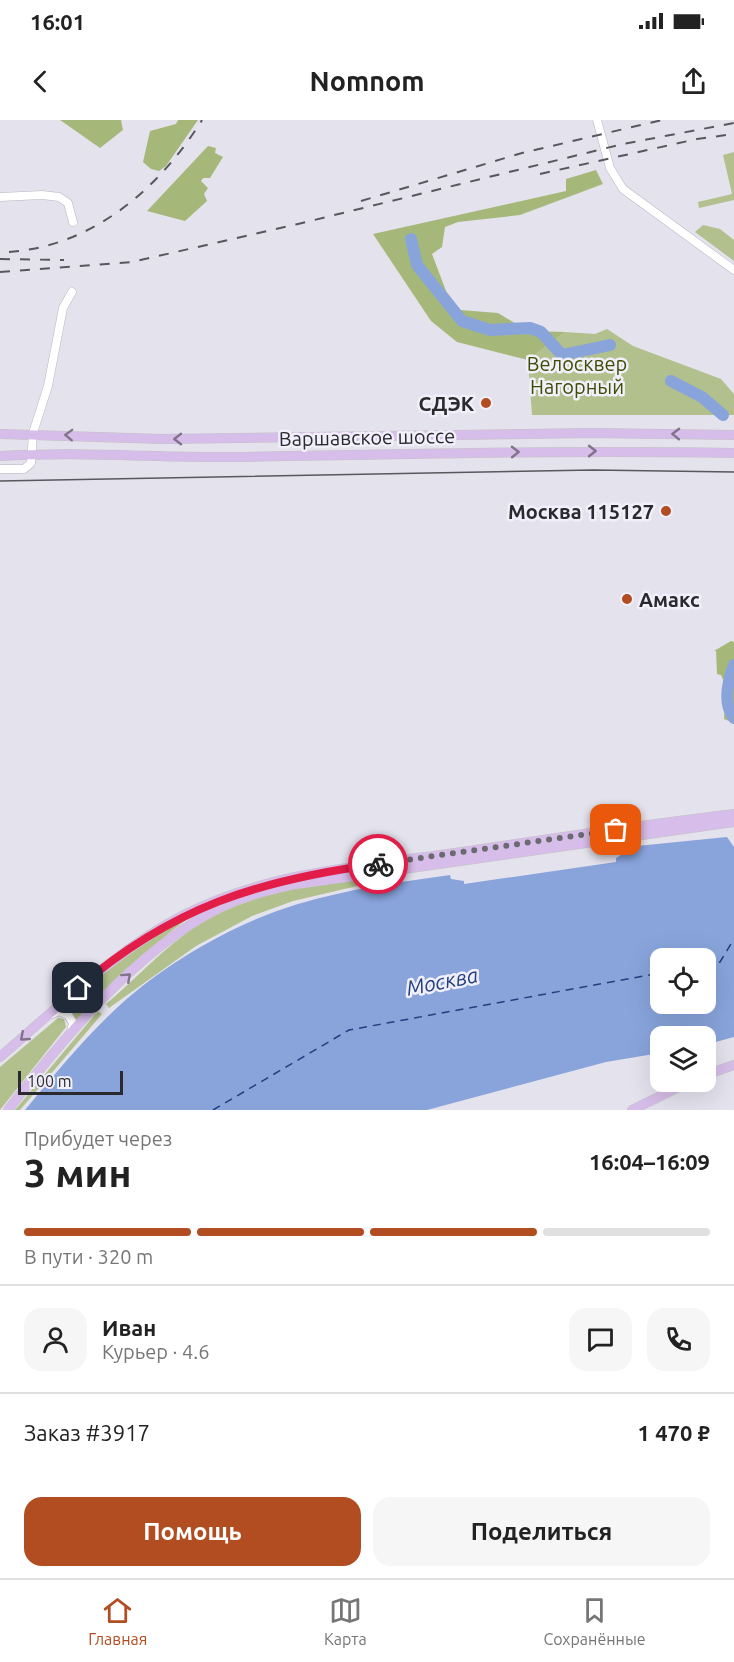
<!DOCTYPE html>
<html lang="ru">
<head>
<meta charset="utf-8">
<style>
  :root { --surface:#fff; --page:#f6f6f6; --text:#222; --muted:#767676; --line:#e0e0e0; --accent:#b24c21 }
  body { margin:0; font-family:Ubuntu,sans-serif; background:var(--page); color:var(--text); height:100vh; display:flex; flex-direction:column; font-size:22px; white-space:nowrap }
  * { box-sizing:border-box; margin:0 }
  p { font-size:20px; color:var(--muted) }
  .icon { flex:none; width:33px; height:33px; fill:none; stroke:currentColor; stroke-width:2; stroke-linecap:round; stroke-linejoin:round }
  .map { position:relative; height:990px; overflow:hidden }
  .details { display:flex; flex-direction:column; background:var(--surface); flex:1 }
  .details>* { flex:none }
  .controls { position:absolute; left:650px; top:828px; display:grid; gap:12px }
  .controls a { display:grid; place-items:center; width:66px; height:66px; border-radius:12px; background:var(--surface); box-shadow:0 6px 24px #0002; font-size:30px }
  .scale { position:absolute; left:18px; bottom:15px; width:105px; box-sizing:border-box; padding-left:6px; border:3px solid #2a292d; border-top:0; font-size:16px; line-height:21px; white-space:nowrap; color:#2a292d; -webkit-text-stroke:4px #f1effa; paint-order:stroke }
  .pin { position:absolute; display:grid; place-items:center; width:51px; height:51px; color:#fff; margin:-26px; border-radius:12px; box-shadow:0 3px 9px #0006 }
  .courier { position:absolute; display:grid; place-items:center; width:60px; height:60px; margin:-30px; border:4px solid #e11d48; border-radius:50%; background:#fff; color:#222; box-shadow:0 2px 8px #0007 }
  .headline em { font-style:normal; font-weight:600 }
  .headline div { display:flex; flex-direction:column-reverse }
  .headline { display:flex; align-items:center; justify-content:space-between; height:102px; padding:0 24px }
  h1 { font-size:39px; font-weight:600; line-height:45px }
  .bar { display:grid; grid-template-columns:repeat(4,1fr); gap:9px 6px; align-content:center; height:72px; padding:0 24px }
  .bar i { height:8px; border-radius:4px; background:var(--line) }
  .bar .current { background:var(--accent) }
  .bar p { grid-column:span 4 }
  .line { display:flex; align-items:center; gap:15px; padding:0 24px; border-top:2px solid var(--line) }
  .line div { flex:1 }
  .round { display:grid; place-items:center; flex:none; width:63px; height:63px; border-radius:18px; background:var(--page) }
  .button { display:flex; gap:12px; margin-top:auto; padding:12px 24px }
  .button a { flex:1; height:69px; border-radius:18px; background:var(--accent); color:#fff; font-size:24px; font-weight:600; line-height:69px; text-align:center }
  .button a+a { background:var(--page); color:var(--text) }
  .status { display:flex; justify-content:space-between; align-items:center; height:42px; padding:0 30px; background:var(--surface); direction:ltr }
  .status svg { height:16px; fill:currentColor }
  header { display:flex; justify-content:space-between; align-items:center; height:78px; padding:0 24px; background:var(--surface); font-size:27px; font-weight:600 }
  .tab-bar { display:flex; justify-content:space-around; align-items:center; height:84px; border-top:2px solid var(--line); background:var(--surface); font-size:16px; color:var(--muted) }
  .tab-bar a { display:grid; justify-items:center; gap:3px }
  .tab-bar .current { color:var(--accent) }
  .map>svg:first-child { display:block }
</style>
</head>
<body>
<div class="status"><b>16:01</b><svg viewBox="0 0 49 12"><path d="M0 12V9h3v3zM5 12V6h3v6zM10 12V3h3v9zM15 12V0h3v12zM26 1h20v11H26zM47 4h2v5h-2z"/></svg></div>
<header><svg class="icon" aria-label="back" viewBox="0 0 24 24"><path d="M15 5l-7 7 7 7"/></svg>Nomnom<svg class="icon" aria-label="share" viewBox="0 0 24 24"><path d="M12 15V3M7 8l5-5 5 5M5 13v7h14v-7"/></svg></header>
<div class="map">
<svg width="734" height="990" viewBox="0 0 734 990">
  <rect width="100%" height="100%" fill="#e4e2ed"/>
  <path fill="#b1c08c" d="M734,32V80L699,88L698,82L732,74L723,35Z
    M703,105L720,109L734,120V141L695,112Z
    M607,209L633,226L721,259L734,274V295H532L528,240L565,212L595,214Z
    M390,755L400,756L293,781L252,796L196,826L109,888L106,884C136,859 167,824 200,804C257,769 326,763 390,755Z
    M193,795L170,812L96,880L84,867L148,820Z
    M82,869L94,882L77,901L72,892L62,887Z
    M98,891L102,894L20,990H15Z
    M58,898L64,899L66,907L0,990V947Z"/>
  <path fill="#a6b879" d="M60,0H121L123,10L100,28Z
    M178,0H198L166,46L159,51L151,49L143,42L150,11L176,4Z
    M208,26L216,28L215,33L223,37L210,58H203L201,61L208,68L204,74L207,81L185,101L147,91Z
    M596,50L603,64L520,95L458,102L445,107L442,127L432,134L446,171L460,190L498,193L528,211L565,212L528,240L457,222L431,201L373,114L566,71V59Z
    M731,521L734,522V603L724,599L726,566L721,555L717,554L716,531H714Z"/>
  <path fill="#88a4db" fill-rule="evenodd" d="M727,717L734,727V917L705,925V916H660V933L606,942L427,990H25C55,954 85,917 120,885C167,842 237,802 298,784C348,769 399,762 450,755L451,759L464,761V764L616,742V738L626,732L627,727ZM660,838H705V884H660Z"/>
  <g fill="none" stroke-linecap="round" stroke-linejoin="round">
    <path stroke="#88a4db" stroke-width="12" d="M411,119L417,145L462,201L490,210L530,208L541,212L562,235L610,225
      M671,261L702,277L723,295
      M734,545C728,561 722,583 734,598"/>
    <path stroke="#223f81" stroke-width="1.5" stroke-dasharray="8 6" stroke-linecap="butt" d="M705,844L720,842L734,819
      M213,990L349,910L660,853"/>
    <g stroke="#b8b5c0" stroke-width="9">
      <path id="minor" d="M597,0L610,48L623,69L734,150
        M0,77L42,75L59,77L68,83L73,102
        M0,349H24L31,343L33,313L48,266L63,188L72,172
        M52,894L59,891L68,895L73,903L71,912"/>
    </g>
    <g stroke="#c3c3c4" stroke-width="10">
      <path id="major" d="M0,314L163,319L592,313L734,315
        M0,336C80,331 160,338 240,337C405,334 569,330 734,333
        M0,937C59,887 113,832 182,796C266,752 364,746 455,733C548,719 641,705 734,694
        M705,955L734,945
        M8,990C63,918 136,831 217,789C240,777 267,771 291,765L734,702
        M632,990L689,962"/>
    </g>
    <use href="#minor" stroke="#fff" stroke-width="8"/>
    <use href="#major" stroke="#d7bde9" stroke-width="9"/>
    <path stroke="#58575d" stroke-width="1.5" d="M0,361L593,350L734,352"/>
    <path stroke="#58575d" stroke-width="2" stroke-dasharray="10 10" stroke-linecap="butt" d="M540,54L697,19L734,14
      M361,81L522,33L662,0
      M9,132C93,126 159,69 202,0
      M0,139L64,140
      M0,152L132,142L298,104L623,24L734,3"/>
  </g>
  <defs><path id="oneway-chevron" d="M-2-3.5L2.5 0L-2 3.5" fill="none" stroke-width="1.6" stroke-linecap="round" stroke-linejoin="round" transform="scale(1.5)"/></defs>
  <g stroke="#80738b">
    <use href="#oneway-chevron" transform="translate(676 314) rotate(-179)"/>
    <use href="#oneway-chevron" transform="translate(69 315) rotate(-178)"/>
    <use href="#oneway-chevron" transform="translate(178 319) rotate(180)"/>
    <use href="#oneway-chevron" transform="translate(592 331)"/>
    <use href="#oneway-chevron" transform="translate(515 332) rotate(-1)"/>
    <use href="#oneway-chevron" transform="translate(127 857) rotate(-42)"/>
    <use href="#oneway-chevron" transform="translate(24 917) rotate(139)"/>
  </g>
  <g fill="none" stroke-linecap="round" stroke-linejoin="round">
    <path stroke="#6b6a70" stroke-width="6" stroke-dasharray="0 10.8" d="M378,744L616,710"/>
    <path stroke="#e11d48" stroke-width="8" d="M78,868C172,787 258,760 378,744"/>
  </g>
  <g fill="#b24c21" stroke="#f1effa" stroke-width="2">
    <circle cx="486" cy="283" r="6"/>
    <circle cx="666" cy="391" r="6"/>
    <circle cx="627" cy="479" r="6"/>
  </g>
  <g text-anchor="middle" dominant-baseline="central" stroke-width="5" stroke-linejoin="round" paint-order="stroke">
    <g font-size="20" fill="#3e4c02" stroke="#f1effa">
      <text x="577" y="243">Велосквер<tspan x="577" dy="23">Нагорный</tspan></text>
    </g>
    <g font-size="20" font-weight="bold" fill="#2a292d" stroke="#f1effa" text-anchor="end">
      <text x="474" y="283">СДЭК</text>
      <text x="654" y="391">Москва 115127</text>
      <text x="639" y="479" text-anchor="start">Амакс</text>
    </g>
    <g font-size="20" fill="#2a292d" stroke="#f1effa">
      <text transform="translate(367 317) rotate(-1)">Варшавское шоссе</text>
    </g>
    <g font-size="21" font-style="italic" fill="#223f81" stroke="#f1effa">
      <text transform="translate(442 861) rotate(-11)">Москва</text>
    </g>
  </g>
</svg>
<div class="controls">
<a><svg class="icon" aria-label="locate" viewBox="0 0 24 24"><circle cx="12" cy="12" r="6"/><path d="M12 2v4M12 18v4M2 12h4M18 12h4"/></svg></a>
<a><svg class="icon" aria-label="layers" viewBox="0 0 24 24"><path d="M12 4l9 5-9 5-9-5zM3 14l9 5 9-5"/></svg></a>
</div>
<div class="scale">100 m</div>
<div class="pin" style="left:616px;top:710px;background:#ea580c"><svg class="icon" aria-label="bag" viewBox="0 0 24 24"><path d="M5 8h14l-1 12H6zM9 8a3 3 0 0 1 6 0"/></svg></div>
<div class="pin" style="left:78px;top:868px;background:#1f2937"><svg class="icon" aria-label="home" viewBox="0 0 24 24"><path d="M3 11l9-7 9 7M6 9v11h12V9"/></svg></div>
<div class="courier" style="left:378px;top:744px"><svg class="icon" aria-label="bike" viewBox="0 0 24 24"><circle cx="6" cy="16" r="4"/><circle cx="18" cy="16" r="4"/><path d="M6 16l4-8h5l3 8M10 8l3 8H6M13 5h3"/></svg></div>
</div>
<section class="details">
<div class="headline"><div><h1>3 мин</h1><p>Прибудет через</p></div><em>16:04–16:09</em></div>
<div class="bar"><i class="current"></i><i class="current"></i><i class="current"></i><i></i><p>В пути · 320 m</p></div>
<div class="line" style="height:108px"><a class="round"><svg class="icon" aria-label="person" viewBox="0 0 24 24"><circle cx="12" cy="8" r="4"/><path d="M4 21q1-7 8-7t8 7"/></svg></a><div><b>Иван</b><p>Курьер · 4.6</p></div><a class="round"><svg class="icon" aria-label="chat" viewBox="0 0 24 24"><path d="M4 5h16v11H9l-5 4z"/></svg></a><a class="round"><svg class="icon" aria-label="phone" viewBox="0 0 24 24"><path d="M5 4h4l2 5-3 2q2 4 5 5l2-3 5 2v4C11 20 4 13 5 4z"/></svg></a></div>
<div class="line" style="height:78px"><div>Заказ #3917</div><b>1 470 ₽</b></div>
<div class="button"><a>Помощь</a><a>Поделиться</a></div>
</section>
<nav class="tab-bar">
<a class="current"><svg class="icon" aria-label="home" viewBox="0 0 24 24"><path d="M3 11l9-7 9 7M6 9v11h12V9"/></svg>Главная</a>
<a><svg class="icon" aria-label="map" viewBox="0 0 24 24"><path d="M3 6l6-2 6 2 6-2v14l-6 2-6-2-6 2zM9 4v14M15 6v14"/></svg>Карта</a>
<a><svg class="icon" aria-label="saved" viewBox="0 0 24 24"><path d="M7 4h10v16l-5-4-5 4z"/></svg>Сохранённые</a>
</nav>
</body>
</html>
